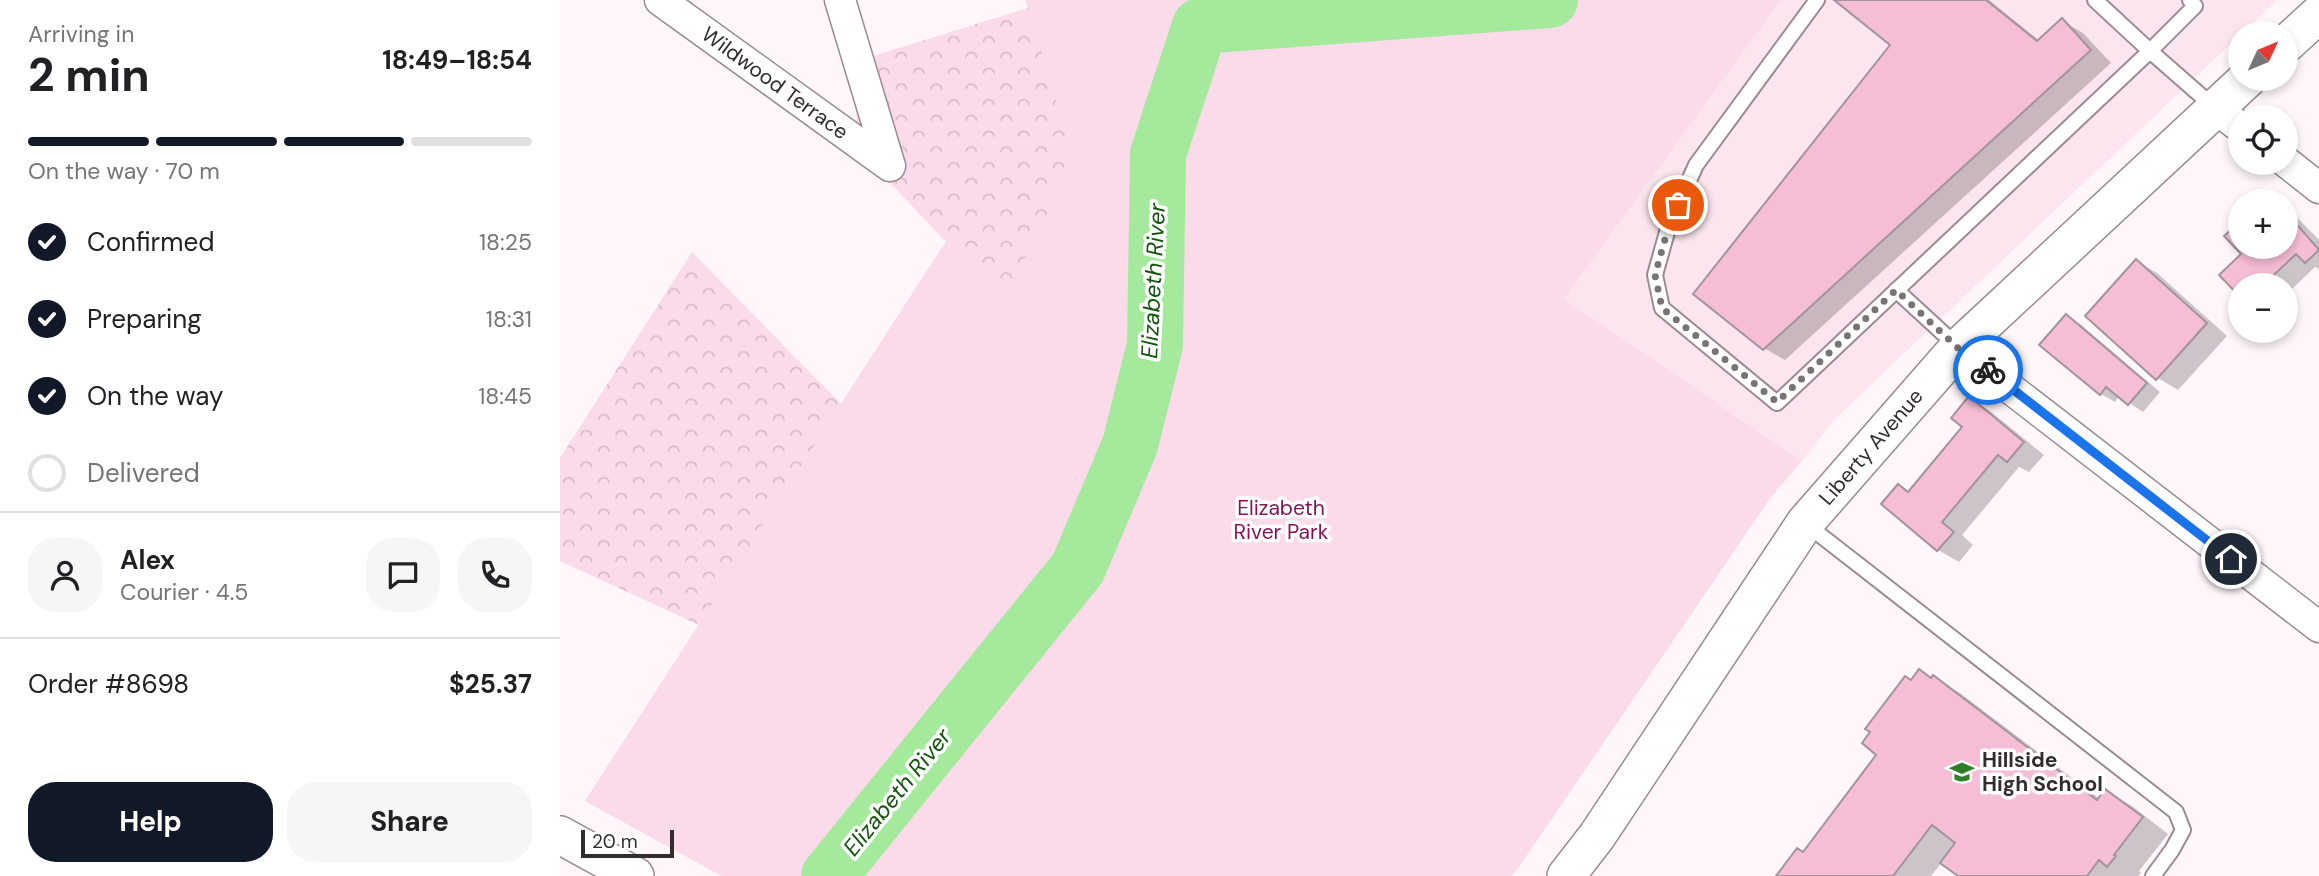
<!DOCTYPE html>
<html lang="en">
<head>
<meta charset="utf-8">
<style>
  :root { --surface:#fff; --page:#f6f6f6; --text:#202124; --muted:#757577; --line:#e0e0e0; --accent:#111827 }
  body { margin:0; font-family:"DM Sans",sans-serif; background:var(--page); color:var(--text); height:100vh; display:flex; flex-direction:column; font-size:26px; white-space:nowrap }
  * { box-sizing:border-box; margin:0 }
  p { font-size:23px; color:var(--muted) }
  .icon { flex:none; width:38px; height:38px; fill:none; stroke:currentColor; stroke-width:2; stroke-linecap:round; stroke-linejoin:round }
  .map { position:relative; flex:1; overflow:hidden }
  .details { display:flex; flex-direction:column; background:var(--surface); width:560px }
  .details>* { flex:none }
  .needle { width:46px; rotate:46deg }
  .controls { position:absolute; left:1668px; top:21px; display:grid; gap:14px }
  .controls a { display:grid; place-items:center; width:70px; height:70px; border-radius:50%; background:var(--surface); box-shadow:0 4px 10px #0003; font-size:35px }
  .scale { position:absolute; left:21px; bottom:18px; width:93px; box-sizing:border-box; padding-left:7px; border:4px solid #322c2e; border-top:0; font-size:19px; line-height:24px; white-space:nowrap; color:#322c2e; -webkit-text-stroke:5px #fff; paint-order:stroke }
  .pin { position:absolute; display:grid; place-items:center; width:60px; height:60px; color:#fff; margin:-30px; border:4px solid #fff; border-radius:50%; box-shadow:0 2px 7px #0007 }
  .courier { position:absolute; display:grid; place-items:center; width:70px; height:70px; margin:-35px; border:5px solid #1a73e8; border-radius:50%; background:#fff; color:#222; box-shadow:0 2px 9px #0007 }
  .head em { font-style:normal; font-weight:700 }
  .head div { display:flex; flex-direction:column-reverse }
  .head { display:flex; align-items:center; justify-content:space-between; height:119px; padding:0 28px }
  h1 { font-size:46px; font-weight:700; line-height:52px }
  .bar { display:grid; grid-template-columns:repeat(4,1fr); gap:10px 7px; align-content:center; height:84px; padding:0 28px }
  .bar i { height:9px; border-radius:5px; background:var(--line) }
  .bar .current { background:var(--accent) }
  .bar p { grid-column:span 4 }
  .line { display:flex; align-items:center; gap:18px; padding:0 28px; border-top:2px solid var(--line) }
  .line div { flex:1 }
  .round { display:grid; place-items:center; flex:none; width:74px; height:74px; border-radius:28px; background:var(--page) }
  ol { padding:0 28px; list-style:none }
  li { display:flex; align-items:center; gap:21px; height:77px }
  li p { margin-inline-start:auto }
  li .icon { padding:7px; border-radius:50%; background:var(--accent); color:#fff; stroke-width:4 }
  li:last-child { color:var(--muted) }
  li i { width:38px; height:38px; border:4px solid var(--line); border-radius:50% }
  .button { display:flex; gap:14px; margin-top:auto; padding:14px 28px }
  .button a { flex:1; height:80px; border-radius:28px; background:var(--accent); color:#fff; font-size:28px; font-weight:700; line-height:80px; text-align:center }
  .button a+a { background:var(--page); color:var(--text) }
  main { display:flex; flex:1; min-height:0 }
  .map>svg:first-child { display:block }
</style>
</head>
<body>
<main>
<section class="details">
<div class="head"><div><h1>2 min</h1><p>Arriving in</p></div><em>18:49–18:54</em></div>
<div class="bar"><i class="current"></i><i class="current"></i><i class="current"></i><i></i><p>On the way · 70 m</p></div>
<ol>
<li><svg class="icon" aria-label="check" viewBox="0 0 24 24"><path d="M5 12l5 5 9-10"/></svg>Confirmed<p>18:25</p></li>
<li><svg class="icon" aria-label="check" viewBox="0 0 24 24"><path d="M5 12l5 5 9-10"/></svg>Preparing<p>18:31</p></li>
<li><svg class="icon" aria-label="check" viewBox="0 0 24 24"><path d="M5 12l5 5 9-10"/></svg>On the way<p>18:45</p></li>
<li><i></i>Delivered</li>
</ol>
<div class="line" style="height:126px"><a class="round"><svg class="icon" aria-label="person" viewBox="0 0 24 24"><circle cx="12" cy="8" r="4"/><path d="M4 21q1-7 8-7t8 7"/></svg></a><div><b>Alex</b><p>Courier · 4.5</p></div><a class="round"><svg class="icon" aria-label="chat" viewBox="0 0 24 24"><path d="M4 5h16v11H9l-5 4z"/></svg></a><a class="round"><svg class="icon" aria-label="phone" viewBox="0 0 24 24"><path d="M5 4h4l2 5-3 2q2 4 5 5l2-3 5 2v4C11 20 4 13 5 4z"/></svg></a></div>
<div class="line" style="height:91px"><div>Order #8698</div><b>$25.37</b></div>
<div class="button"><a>Help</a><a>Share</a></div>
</section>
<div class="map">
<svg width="1759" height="876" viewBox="0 0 1759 876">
  <defs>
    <pattern id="forest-crowns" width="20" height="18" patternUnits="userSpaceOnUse" patternTransform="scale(1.75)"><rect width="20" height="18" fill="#fbdae9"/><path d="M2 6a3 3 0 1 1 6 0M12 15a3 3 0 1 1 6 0" fill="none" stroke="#d8bbc8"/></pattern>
  </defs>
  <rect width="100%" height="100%" fill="#fff6fa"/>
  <path fill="#fce5ef" d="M1221,0H1717L1274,420L1242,461L1004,299Z"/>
  <path fill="url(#forest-crowns)" d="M466,0H1218L162,876L25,801L139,625L0,561V458L132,252L281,404L386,242L296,147L297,61L468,8Z"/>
  <path fill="#fbdae9" d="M466,0H1221L1004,299L1242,461L1211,497L957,870L951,876H162L25,801L386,241L444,293L482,230L510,149Z"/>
  <path fill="#0003" d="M1277,0H1429L1480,41L1502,21L1523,33L1551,63L1225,360L1204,348L1333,44Z
    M1709,196L1718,201H1704Z
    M1726,206L1759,240V269L1755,267L1726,295V285H1680V295L1662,275L1684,254L1667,236L1680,224V247H1726Z
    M1576,261L1597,273L1667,336L1618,390L1598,378L1527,316Z
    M1506,316L1520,324L1600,392L1583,412L1559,396L1555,402L1541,394Z
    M1410,399L1430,411L1484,455L1469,472L1459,467L1402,535L1413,545L1399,562L1378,550L1323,504L1339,486L1350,492L1404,427Z
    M1360,671L1400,693L1540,799L1546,791L1572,806L1608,834L1579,871L1581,873L1578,876H1401L1382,862L1371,876H1218L1244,854L1319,754L1352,682Z"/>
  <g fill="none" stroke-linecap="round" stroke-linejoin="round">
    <path stroke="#a5e99d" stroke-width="56" d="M269,876L518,568L570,445L595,345L598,154L640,26L990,0"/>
  </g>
  <path fill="#f6bdd7" stroke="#a1949a" stroke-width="2" d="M1274,0H1426L1477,41L1502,18L1531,50L1203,350L1133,294L1330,45Z
    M1726,212L1759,250L1745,263L1736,254L1703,285H1680V297L1659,275L1681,254L1664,236L1680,221V247H1726Z
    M1576,259L1647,323L1596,380L1525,316Z
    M1506,314L1587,383L1568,405L1546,387L1540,395L1479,345Z
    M1409,396L1464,442L1447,462L1438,455L1382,522L1394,532L1377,551L1321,504L1338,484L1348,492L1402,427L1391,418Z
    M1359,669L1371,678L1373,675L1537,800L1545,789L1583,817L1554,855L1556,856L1547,867L1539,860L1527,876H1398L1380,863L1395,843L1372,825L1333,876H1216L1237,848L1243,852L1316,755L1302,743L1310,732L1305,729L1345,676L1351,680Z"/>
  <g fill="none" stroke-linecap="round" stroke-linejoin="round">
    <g stroke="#998b91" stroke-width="18">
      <path id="service" d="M1257,0L1136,165L1109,225L1095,275L1102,308L1217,403L1590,51L1655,108
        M1535,0L1590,51L1635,6L1630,0
        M1336,290L1397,346
        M1246,524L1616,812L1623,830L1612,850L1593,876"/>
    </g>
    <g stroke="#998b91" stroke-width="33">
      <path id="minor" d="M100,0L330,166
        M280,0L330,166
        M1655,108L1680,127
        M1726,162L1759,188
        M1398,348L1759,627"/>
    </g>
    <g stroke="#998b91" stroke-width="40">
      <path id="tertiary" d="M1726,44L1759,14
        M0,835L75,876
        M1006,876L1037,836L1245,523L1398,348L1687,79"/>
    </g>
    <use href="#service" stroke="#fff" stroke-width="14"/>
    <use href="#minor" stroke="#fff" stroke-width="30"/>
    <use href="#tertiary" stroke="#fff" stroke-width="37"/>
  </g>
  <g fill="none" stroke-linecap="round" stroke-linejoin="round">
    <path stroke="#7a7375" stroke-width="7" stroke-dasharray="0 12.6" d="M1118,205L1109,225L1095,275L1102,308L1217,402L1336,290L1398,348L1428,370"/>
    <path stroke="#1a73e8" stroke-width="9" d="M1428,370L1671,559"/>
  </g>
  <defs>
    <g id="school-bare" transform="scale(1.89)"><path d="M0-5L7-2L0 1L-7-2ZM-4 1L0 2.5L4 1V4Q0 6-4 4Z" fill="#2f7e28" stroke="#fff" stroke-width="2.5" paint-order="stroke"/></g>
  </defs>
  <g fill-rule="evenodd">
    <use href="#school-bare" x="1402" y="772"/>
  </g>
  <g text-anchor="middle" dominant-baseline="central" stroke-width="7" stroke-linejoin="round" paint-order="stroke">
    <g font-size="21" fill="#322c2e" stroke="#fff">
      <text transform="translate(215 83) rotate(36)">Wildwood Terrace</text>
      <text transform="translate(1311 447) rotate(-49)">Liberty Avenue</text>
    </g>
    <g font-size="21" fill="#7f1355" stroke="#fff">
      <text x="721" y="508">Elizabeth<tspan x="721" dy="24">River Park</tspan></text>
    </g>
    <g font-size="21" font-weight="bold" fill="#322c2e" stroke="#fff" text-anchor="start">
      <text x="1422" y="760">Hillside<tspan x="1422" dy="24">High School</tspan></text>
    </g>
    <g font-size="23" font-style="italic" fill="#11540a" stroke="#fff">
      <text transform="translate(593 281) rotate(-87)">Elizabeth River</text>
      <text transform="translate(337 792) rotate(-51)">Elizabeth River</text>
    </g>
  </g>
</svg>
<div class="controls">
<a><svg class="needle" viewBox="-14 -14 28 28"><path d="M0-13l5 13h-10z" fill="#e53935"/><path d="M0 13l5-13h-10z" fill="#757577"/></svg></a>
<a><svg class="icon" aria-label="locate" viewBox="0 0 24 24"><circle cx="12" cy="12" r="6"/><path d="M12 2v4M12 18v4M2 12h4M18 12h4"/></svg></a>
<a>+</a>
<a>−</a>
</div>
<div class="scale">20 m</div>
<div class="pin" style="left:1118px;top:205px;background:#ea580c"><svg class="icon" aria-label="bag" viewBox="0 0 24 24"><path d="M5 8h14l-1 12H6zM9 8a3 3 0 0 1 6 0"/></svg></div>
<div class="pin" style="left:1671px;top:559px;background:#1f2937"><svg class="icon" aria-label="home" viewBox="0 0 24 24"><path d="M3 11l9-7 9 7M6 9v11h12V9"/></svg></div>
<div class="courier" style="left:1428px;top:370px"><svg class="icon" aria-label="bike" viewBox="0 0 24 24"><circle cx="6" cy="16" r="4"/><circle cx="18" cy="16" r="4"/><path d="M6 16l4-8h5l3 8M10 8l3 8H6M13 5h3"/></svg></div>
</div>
</main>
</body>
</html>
